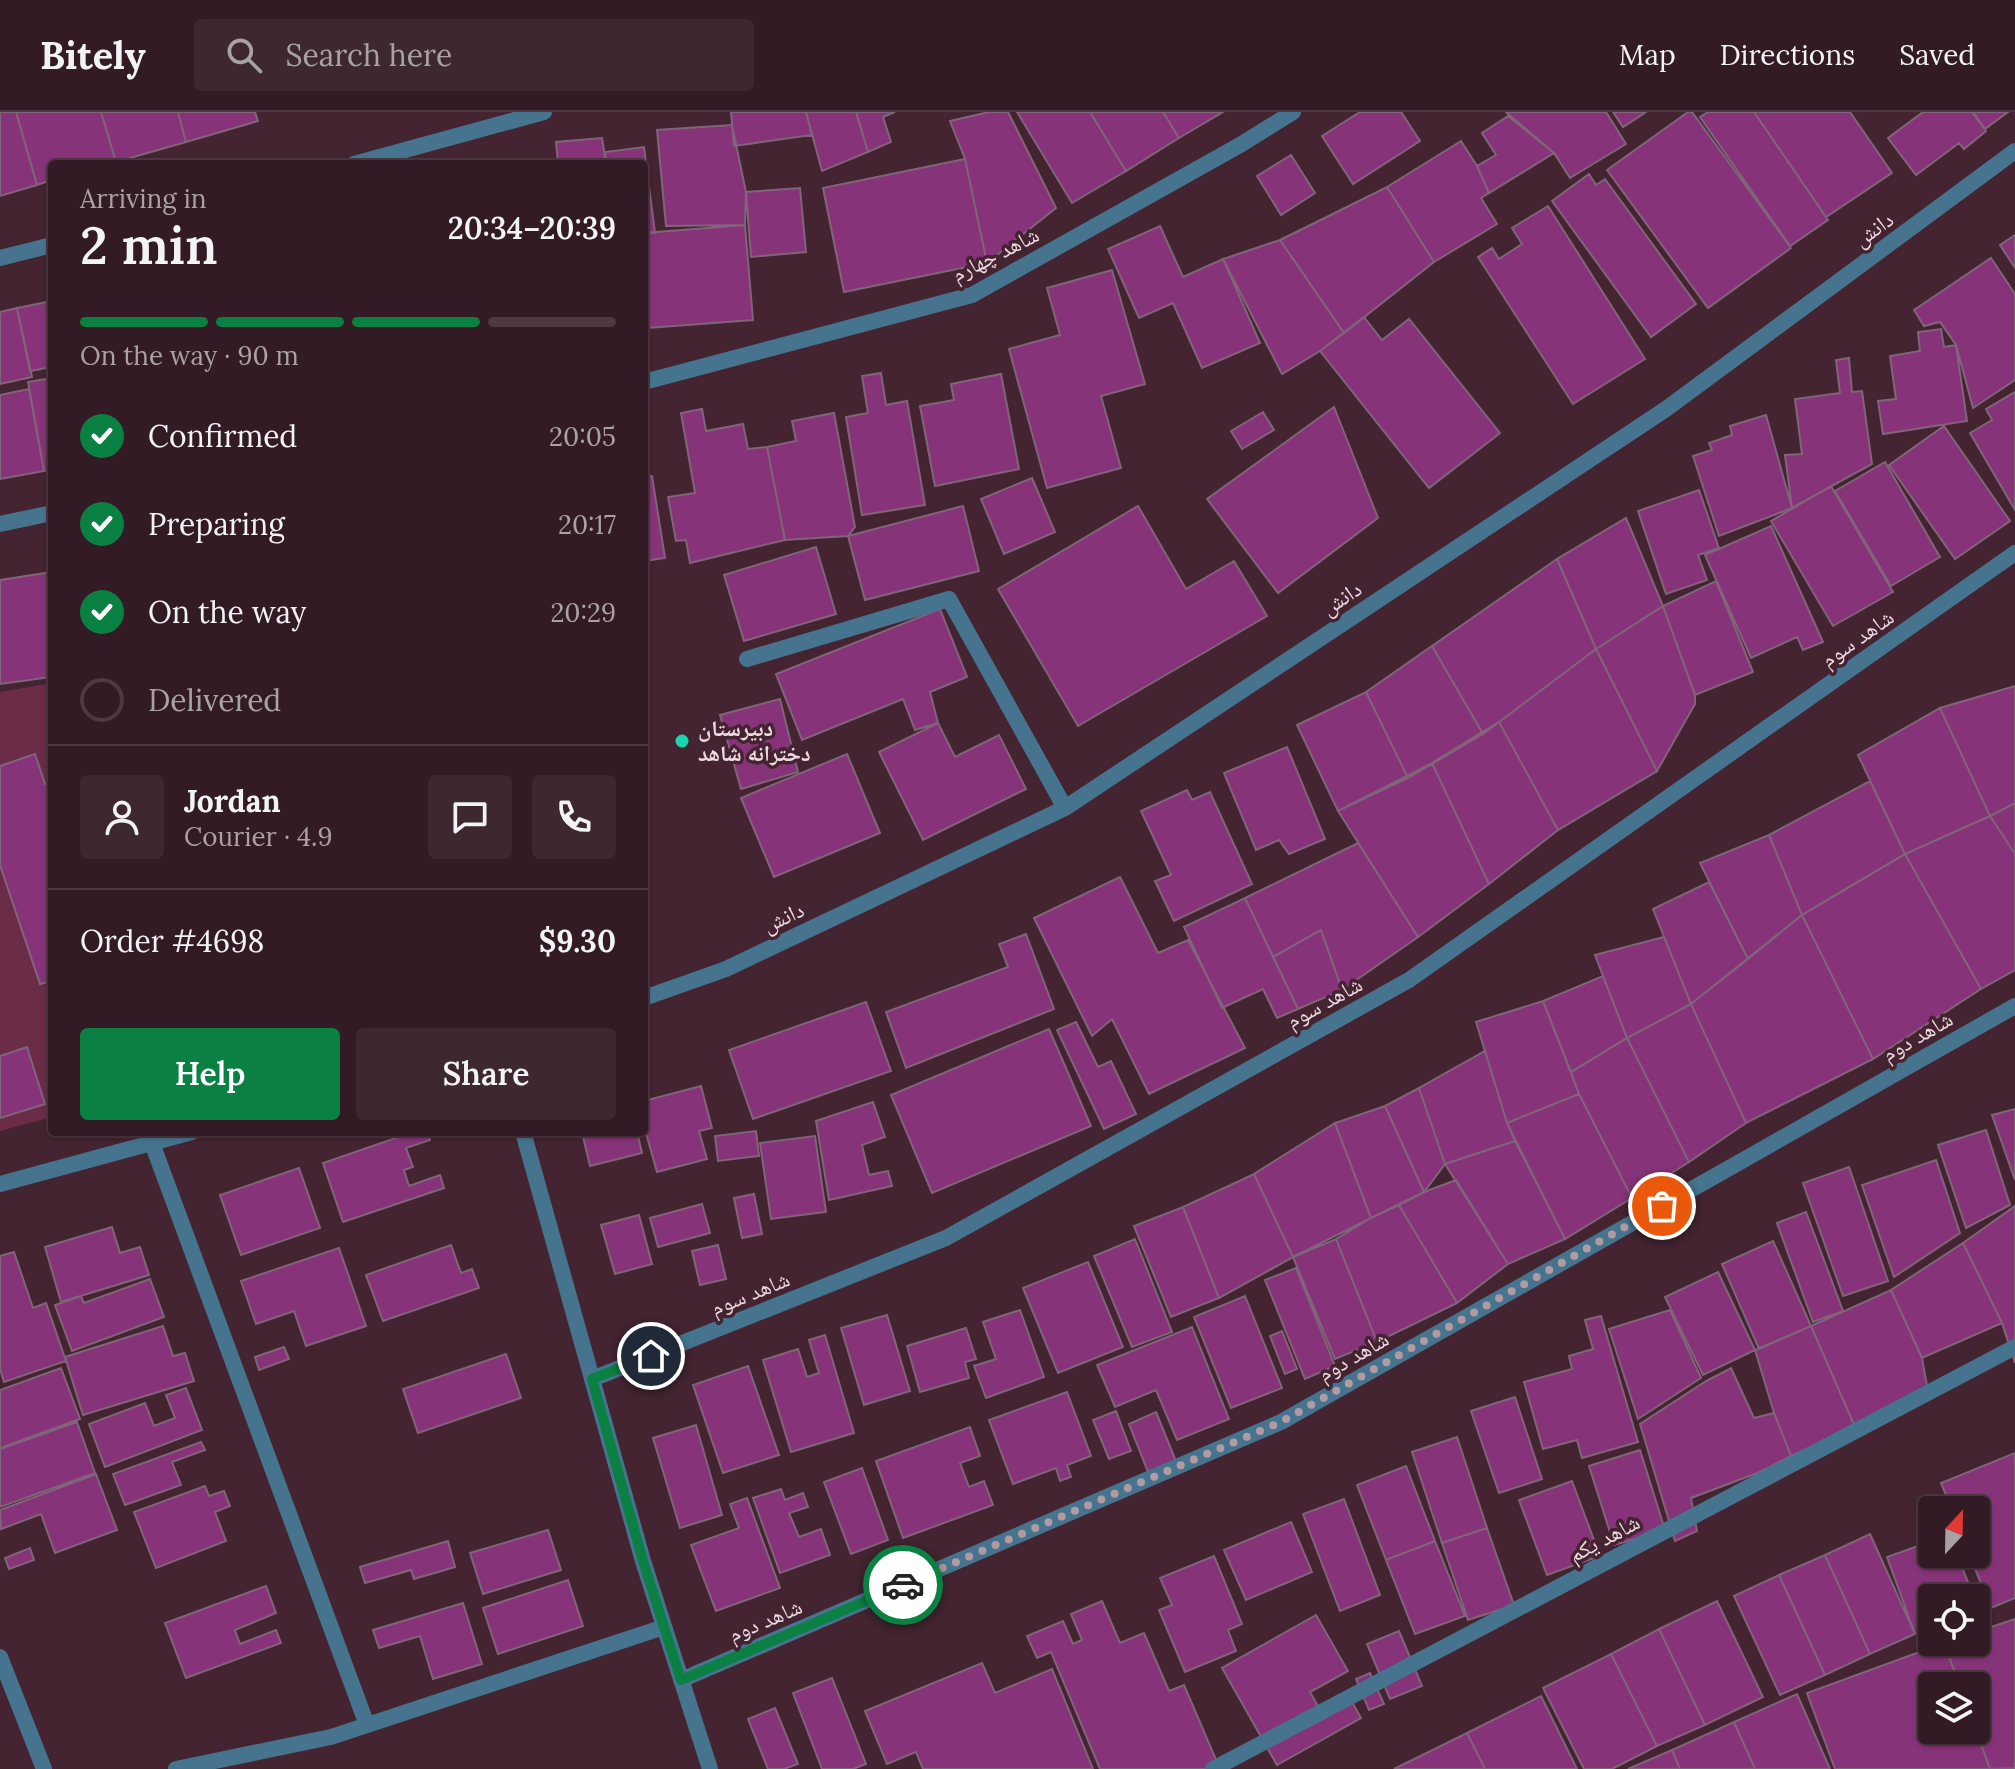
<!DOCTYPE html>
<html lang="en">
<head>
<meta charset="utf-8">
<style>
  :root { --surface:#321b24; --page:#3d2831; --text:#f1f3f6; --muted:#a8a1a6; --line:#4d3941; --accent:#0b8043 }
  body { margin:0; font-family:Lora,"Noto Naskh Arabic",serif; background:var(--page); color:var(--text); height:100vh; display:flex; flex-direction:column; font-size:30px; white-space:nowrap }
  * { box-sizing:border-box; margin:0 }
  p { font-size:26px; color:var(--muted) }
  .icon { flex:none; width:44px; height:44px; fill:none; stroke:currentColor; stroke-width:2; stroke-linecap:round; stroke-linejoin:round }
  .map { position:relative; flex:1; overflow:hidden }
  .details { position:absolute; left:48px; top:48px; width:600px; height:976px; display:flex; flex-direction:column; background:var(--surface); border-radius:8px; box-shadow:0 2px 6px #0004,0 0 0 2px var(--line) }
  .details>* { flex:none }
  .needle { width:52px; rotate:22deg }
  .tools { position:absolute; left:1918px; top:1384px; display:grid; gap:16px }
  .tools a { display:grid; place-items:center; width:72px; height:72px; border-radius:8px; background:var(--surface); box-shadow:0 2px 6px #0004,0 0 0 2px var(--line); font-size:40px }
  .pin { position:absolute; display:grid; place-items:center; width:68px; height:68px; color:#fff; margin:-34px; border:4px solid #fff; border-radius:50%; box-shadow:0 2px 8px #0007 }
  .courier { position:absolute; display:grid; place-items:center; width:80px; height:80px; margin:-40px; border:6px solid #0b8043; border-radius:50%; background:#fff; color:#222; box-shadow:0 2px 10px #0007 }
  .head em { font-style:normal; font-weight:600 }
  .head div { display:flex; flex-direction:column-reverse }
  .head { display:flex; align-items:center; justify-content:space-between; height:136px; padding:0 32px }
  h1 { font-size:52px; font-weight:600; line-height:60px }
  .bar { display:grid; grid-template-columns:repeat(4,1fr); gap:12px 8px; align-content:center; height:96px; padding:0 32px }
  .bar i { height:10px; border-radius:6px; background:var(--line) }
  .bar .active { background:var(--accent) }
  .bar p { grid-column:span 4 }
  .line { display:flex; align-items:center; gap:20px; padding:0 32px; border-top:2px solid var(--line) }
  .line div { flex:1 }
  .round { display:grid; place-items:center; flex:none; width:84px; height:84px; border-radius:8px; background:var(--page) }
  ol { padding:0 32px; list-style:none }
  li { display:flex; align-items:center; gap:24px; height:88px }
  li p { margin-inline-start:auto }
  li .icon { padding:8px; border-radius:50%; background:var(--accent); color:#fff; stroke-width:4 }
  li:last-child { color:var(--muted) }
  li i { width:44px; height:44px; border:4px solid var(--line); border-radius:50% }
  .primary-button { display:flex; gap:16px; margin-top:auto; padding:16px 32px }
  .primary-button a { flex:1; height:92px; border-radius:8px; background:var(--accent); color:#fff; font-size:32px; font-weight:600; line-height:92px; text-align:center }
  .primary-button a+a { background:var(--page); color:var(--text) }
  header { display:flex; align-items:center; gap:48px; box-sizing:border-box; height:112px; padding:0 40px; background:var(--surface); border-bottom:2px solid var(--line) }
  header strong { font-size:38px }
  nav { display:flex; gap:44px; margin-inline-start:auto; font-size:28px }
  .search { width:560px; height:72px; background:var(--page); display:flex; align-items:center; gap:20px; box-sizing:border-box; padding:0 28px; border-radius:8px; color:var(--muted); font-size:30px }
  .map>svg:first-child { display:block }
</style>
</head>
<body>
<header>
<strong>Bitely</strong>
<div class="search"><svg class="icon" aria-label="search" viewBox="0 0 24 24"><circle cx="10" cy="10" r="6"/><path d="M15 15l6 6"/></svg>Search here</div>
<nav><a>Map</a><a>Directions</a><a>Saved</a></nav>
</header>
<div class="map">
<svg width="2015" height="1657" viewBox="0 0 2015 1657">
  <rect width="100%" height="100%" fill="#432430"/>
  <path fill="#6b2c48" d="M52,571V1005L0,1019V580Z"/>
  <path fill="#873379" stroke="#81647a" stroke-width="2" d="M0,0H16L37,73L0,84Z
    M16,0H101L116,50L52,52V68L37,73Z
    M101,0H178L186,30L116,50Z
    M178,0H255L258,9L186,30Z
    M731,0H806L812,23L734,34Z
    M806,0H856L868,40L822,59Z
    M856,0H895L883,5L891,30L868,40Z
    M989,0H1008L1056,96L987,151L965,47L950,9Z
    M1017,0H1090L1126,59L1072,91Z
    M1090,0H1163L1179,26L1126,59Z
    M1163,0H1223L1179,26Z
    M1360,0H1401L1420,29L1353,72L1322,24Z
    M1506,0H1606L1626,32L1570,66L1554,41Z
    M1613,0H1646L1623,15Z
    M1688,0H1692L1791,136L1708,196L1607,58Z
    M1708,0H1754L1828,108L1790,134L1700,5Z
    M1754,0H1850L1892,61L1826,105Z
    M1923,0H1972L1986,19L1964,37L1959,31L1916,63L1888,26Z
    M1973,0H2008L1985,17Z
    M1508,4L1554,41L1489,81L1477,54L1496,43L1482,21Z
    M732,13L746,80L745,113L666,114L657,18Z
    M602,26L606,52H558L556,30Z
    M1461,29L1477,54L1489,81L1481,86L1497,112L1434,150L1387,75Z
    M644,35L655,121H644V52H606L605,40Z
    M1291,43L1315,81L1281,103L1257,64Z
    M965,47L987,151L844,180L823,76Z
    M1589,62L1596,73L1605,67L1696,192L1651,225L1552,89Z
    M1387,75L1434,150L1344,221L1280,128Z
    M800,76L806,140L751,145L746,80Z
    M1548,94L1645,247L1573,292L1478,145L1492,136L1499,147L1522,132L1512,116Z
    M745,113L753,208L648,216L644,121Z
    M1160,114L1183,165L1223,147L1260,231L1202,256L1173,191L1139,206L1108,137Z
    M2015,123V156L2000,133Z
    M1280,128L1344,221L1320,239L1282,262L1223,147Z
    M1991,146L2015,182V268L1973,296L1956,233L1940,210L1924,214L1914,198Z
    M1112,158L1145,272L1101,284L1121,356L1047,376L1009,237L1060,223L1047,176Z
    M52,189V255L30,259L17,196Z
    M17,196L32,265L0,272V200Z
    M1364,205L1382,228L1409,207L1500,321L1429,376L1320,239Z
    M1941,217L1944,235L1956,233L1967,309L1883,322L1878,289L1896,287L1890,244L1920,239L1918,220Z
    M1849,246L1852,280L1862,279L1872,352L1792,396L1785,343L1802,342L1795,287L1840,281L1836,248Z
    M881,261L886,293L907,289L925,393L862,403L846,305L868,301L862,264Z
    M1001,262L1019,357L935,374L920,294L954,288L951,272Z
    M52,266V358L44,359L28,270Z
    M29,277L44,359L0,367V283Z
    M2015,280V398L1970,321L1992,308L1986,297Z
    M1334,295L1378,406L1278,481L1207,387Z
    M702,297L706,319L743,312L748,337L767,335L785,428L690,451L686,428L676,429L668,385L695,381L681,301Z
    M1263,300L1274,318L1242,337L1231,319Z
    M834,301L855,415L848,424L785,428L767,335L796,329L792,309Z
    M1766,303L1792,396L1719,424L1693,344L1712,338L1709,331L1732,323L1730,314Z
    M1944,314L2010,409L1955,447L1889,353Z
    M1885,350L1940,445L1891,474L1835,379Z
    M652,364L665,446L644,449V365Z
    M1032,366L1055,420L1004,442L981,387Z
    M1831,374L1893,480L1833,514L1771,409Z
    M1699,378L1719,436L1698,443L1707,468L1666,482L1638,399Z
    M963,394L979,459L865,488L848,424Z
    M1138,394L1186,477L1234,449L1267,504L1078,614L998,477Z
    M1626,406L1663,494L1596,537L1557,447Z
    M1771,414L1823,530L1803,538L1797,525L1751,546L1705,443Z
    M816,435L836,502L744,529L724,463Z
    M1557,447L1596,537L1483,622L1432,534Z
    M52,460V565L0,572V468Z
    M1716,469L1753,560L1695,583L1663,494Z
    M1663,494L1695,583V592L1657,659L1596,537Z
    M940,497L967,565L930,580L938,611L915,618L903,587L802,628L776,562Z
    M1432,534L1483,622L1408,666L1366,580Z
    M1596,537L1657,659L1558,718L1499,610Z
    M2015,574V691L1990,704L1940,596Z
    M1366,580L1408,666L1338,699L1297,613Z
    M780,587L798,660L741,677L720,603Z
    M1940,596L1990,704L1905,742L1858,643Z
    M1499,610L1558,718L1489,772L1432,651Z
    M938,611L955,645L999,623L1026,677L923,728L879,640Z
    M1287,635L1325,727L1289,742L1279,728L1256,738L1224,661Z
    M35,642L45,672L52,669V869L40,872L0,753V654Z
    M847,642L880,721L774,765L741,686Z
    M1432,651L1489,772L1418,825L1338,699Z
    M1870,669L1905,742L1802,803L1769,723Z
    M1187,678L1192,688L1210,680L1252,772L1174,809L1155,769L1171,763L1141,699Z
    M2015,691V742L1990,704Z
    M1990,704L2015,742V858L1981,877L1905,742Z
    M1769,723L1802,803L1748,847L1700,751Z
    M1358,731L1418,825L1342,878L1321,818L1273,845L1245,786Z
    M1905,742L1981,877L1873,947L1802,803Z
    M1120,765L1158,841L1188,828L1245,936L1149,982L1112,907L1092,924L1034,806Z
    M1709,770L1748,847L1691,892L1653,797Z
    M1245,786L1298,897L1277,906L1263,877L1222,896L1184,815Z
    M1802,803L1873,947L1746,1011L1691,892Z
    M1321,818L1342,878L1298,897L1273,845Z
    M1026,822L1054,897L906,956L886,900L1008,855L999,832Z
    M1664,825L1691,892L1627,926L1595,843Z
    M1603,864L1627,926L1571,960L1543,889Z
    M1543,889L1579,982L1507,1011L1476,910Z
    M866,890L891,959L753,1007L729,938Z
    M1691,892L1746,1011L1689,1050L1627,926Z
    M1076,910L1098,955L1111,949L1136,1002L1104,1017L1057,918Z
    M1049,917L1091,1014L932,1081L891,983Z
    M1627,926L1689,1050L1632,1086L1579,982L1571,960Z
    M27,935L45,992L0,1006V944Z
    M1485,939L1507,1011L1515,1029L1445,1052L1419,976Z
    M701,974L712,1016L699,1019L707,1047L657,1060L644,1014V989Z
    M1419,976L1445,1052L1424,1080L1385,994Z
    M1579,982L1632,1086L1565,1127L1507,1011Z
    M873,990L885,1025L862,1033L869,1063L888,1059L892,1074L829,1088L816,1009Z
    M1385,994L1424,1080L1371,1106L1335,1011Z
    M2015,997V1068L1992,1003Z
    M1335,1011L1371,1106L1293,1145L1254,1062Z
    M1986,1018L2010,1093L1966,1116L1938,1033Z
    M756,1019L759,1044L718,1049L715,1024Z
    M413,1020H427L430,1028L406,1036L413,1055L404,1058L409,1074L440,1063L444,1076L343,1110L323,1051Z
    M582,1020H637L642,1041L590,1054Z
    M815,1024L826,1100L771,1107L760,1031Z
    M1515,1029L1565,1127L1508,1152L1445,1052Z
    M1936,1048L1960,1121L1894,1165L1862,1073Z
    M1849,1055L1888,1169L1843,1184L1803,1071Z
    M299,1056L320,1116L241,1143L220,1083Z
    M1254,1062L1293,1145L1219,1186L1183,1095Z
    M1456,1068L1508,1152L1457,1191L1399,1093L1424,1080Z
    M754,1082L762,1122L742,1126L734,1086Z
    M702,1092L710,1121L658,1135L650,1106Z
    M1399,1093L1457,1191L1377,1230L1336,1127L1371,1106Z
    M2015,1094V1251L2002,1211L1963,1131Z
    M1183,1095L1219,1186L1171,1205L1134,1114Z
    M1806,1100L1843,1199L1813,1210L1777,1111Z
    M639,1103L652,1152L615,1162L601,1113Z
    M112,1115L120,1141L140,1135L149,1163L61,1190L45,1135Z
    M1135,1127L1172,1220L1132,1235L1094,1144Z
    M1336,1127L1377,1230L1335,1247L1293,1145Z
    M1773,1129L1811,1214L1759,1237L1722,1152Z
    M1963,1131L2002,1211L1922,1246L1891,1178Z
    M451,1133L461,1161L472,1157L479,1176L383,1209L366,1163Z
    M718,1133L726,1167L700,1173L692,1139Z
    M339,1136L366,1214L306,1234L294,1199L256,1212L241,1169Z
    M14,1140L33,1196L46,1191L66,1249L4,1270L0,1257V1144Z
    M1088,1150L1123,1235L1058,1261L1023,1176Z
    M1296,1156L1335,1254L1305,1267L1265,1168Z
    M1718,1160L1755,1238L1703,1263L1665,1185Z
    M150,1167L164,1205L72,1239L55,1193L81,1184L84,1191Z
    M1891,1178L1922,1246L1929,1285L1855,1315L1811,1214Z
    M1245,1184L1282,1276L1231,1296L1194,1205Z
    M1020,1198L1044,1265L986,1286L974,1254L996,1247L983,1210Z
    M1670,1198L1701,1266L1638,1307L1609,1217Z
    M887,1203L910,1279L864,1293L841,1216Z
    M1601,1204L1638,1330L1582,1346L1577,1328L1543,1337L1524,1270L1572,1257L1569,1244L1593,1237L1585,1208Z
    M163,1214L173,1244L185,1241L194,1269L83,1303L65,1245Z
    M1811,1214L1855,1315L1791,1344L1774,1301L1755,1238Z
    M1192,1215L1229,1307L1177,1328L1156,1278L1115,1295L1097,1253Z
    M966,1216L976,1247L965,1250L969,1266L920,1280L907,1234Z
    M1282,1219L1297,1257L1285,1262L1270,1224Z
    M825,1223L854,1321L791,1340L763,1248L798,1237L807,1265L819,1261L809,1228Z
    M284,1235L289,1247L259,1258L255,1245Z
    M506,1242L521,1286L418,1321L403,1277Z
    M748,1254L779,1343L723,1361L693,1273Z
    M61,1256L80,1307L0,1336V1278Z
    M1731,1256L1754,1306L1774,1301L1791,1344L1760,1360L1691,1386L1697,1419L1675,1429L1640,1312L1706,1269Z
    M186,1276L202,1318L105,1355L89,1312L145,1291L154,1314L175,1306L166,1283Z
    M1067,1280L1091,1344L1067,1353L1071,1365L1060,1369L1056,1356L1013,1372L989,1308Z
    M1515,1285L1542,1367L1499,1381L1471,1299Z
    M1116,1299L1131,1339L1109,1347L1093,1308Z
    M1156,1300L1178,1354L1150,1365L1129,1312Z
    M77,1310L95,1361L0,1395V1337Z
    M696,1313L722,1403L680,1416L653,1326Z
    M970,1315L980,1344L960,1351L969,1375L984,1369L993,1393L903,1426L876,1349Z
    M1457,1325L1487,1416L1442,1431L1412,1340Z
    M201,1330L205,1338L172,1350L181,1373L125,1393L113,1362Z
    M1640,1338L1665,1418L1614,1433L1589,1354Z
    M2015,1341V1486L1991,1496L1969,1442H1976V1398H1952L1941,1371Z
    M1406,1354L1435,1429L1386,1448L1357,1373Z
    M862,1356L888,1428L851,1442L824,1370Z
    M96,1362L117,1418L55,1441L41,1402L1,1417L0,1398Z
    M1572,1369L1600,1444L1547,1463L1519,1388Z
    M205,1374L209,1384L224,1379L230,1394L215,1400L226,1429L156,1456L134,1400Z
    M781,1377L785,1388L803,1381L808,1395L789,1401L799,1425L821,1417L830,1443L780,1461L753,1386Z
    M747,1386L780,1476L716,1499L691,1433L739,1416L730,1392Z
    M1344,1387L1380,1483L1340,1499L1303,1402Z
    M1291,1410L1312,1460L1246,1488L1224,1438Z
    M1487,1416L1514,1493L1468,1508L1442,1431Z
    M548,1418L561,1458L483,1482L470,1441Z
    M1870,1422L1915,1522L1870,1542L1825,1443Z
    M448,1429L455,1455L414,1467L411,1458L365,1471L360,1455Z
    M1435,1429L1465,1504L1415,1522L1386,1448Z
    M1932,1429V1442H1957L1974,1486H1932V1516L1915,1522L1887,1445Z
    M30,1436L34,1448L9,1457L5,1446Z
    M1825,1443L1870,1542L1825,1563L1779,1463Z
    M1214,1444L1242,1512L1228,1518L1236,1539L1185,1560L1159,1498L1172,1493L1160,1466Z
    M1779,1463L1825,1563L1780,1583L1734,1484Z
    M568,1468L583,1514L498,1542L483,1496Z
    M266,1474L276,1501L235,1518L240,1532L276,1518L281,1531L186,1566L165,1511Z
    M1102,1489L1120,1531L1144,1521L1169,1579L1184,1573L1220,1657H1100L1051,1540L1037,1546L1027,1524L1063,1509L1073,1532L1082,1528L1071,1502Z
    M1717,1489L1763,1585L1705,1613L1659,1517Z
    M463,1491L482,1552L433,1567L420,1524L379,1536L373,1518Z
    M1316,1503L1348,1559L1310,1580L1319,1596L1347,1581L1361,1606L1277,1653L1222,1556Z
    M2015,1507V1656L1990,1657L1976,1618V1574H1960L1944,1531L1976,1530V1520Z
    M1659,1517L1705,1613L1657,1634L1611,1542Z
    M1399,1519L1422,1574L1390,1587L1367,1532Z
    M1944,1531L1960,1574H1932V1618H1976L1990,1657H1835L1807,1581Z
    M1611,1542L1657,1634L1612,1657H1584L1543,1576Z
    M982,1551L995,1581L1052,1557L1093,1657H923L916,1640L887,1652L865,1599Z
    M1370,1561L1384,1592L1369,1598L1356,1567Z
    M832,1566L866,1652L853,1657H822L793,1581Z
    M1797,1582L1830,1657H1755L1734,1610Z
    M1541,1584L1577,1657H1485L1467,1621Z
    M775,1596L798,1652L784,1657H768L748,1607Z
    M1734,1610L1755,1657H1680L1672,1638Z
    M1467,1621L1485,1657H1394Z
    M1672,1638L1680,1657H1628Z"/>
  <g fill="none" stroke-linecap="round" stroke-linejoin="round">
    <path stroke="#46748e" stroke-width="16" d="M354,52L544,0
      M0,146L52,133
      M644,270L972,183L1240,33L1293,0
      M0,412L52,401
      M747,547L949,487L1065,696
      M644,886L726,857L1065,696L1666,297L2015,39
      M523,1020L643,1449L710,1657
      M152,1031L367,1613
      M0,1072L192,1020
      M592,1267L946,1126L1409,868L2015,441
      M0,1545L44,1657
      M681,1568L1281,1310L2015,894
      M176,1657L331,1625L664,1515
      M1213,1657L2015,1235"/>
  </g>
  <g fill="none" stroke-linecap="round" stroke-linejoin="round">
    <path stroke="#b29aa2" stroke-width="8" stroke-dasharray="0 14.4" d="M903,1473L1281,1310L1662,1094"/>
    <path stroke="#0b8043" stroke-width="10" d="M651,1244L592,1267L643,1449L681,1568L903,1473"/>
  </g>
  <circle fill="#1ad5b2" stroke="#432430" stroke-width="3" cx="682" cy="629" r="8"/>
  <g text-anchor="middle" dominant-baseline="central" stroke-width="7" stroke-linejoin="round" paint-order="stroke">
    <g font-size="22" fill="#eed9e0" stroke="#432430">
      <text transform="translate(1873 117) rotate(-36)">دانش</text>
      <text transform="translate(995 142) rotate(-27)">شاهد چهارم</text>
      <text transform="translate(1341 486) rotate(-34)">دانش</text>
      <text transform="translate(1857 526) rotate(-35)">شاهد سوم</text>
      <text transform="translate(783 805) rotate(-25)">دانش</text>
      <text transform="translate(1324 890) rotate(-29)">شاهد سوم</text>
      <text transform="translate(1917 924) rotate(-30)">شاهد دوم</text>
      <text transform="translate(750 1181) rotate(-22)">شاهد سوم</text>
      <text transform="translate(1353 1244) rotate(-30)">شاهد دوم</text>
      <text transform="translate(1604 1426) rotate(-28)">شاهد یکم</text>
      <text transform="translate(765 1508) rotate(-23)">شاهد دوم</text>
    </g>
    <g font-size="22" font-weight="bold" fill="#eed9e0" stroke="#432430" text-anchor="start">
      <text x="698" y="616">دبیرستان<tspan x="698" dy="25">دخترانه شاهد</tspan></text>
    </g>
  </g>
</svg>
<div class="tools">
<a><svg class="needle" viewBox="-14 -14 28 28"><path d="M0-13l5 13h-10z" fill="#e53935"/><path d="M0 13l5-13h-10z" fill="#a8a1a6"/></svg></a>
<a><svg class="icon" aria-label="locate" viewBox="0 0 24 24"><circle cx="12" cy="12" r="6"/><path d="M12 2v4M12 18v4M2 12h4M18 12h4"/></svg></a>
<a><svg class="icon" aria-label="layers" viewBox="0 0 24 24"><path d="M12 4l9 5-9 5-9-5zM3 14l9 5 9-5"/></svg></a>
</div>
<div class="pin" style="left:1662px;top:1094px;background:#ea580c"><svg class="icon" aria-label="bag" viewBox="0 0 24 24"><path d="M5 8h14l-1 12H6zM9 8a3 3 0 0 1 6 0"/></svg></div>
<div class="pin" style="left:651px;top:1244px;background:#1f2937"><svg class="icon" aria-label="home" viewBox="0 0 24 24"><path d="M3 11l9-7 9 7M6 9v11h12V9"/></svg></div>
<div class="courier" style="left:903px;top:1473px"><svg class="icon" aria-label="car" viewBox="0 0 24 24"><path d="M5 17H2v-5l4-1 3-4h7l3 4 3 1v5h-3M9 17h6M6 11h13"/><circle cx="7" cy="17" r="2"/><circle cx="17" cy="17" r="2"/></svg></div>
<section class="details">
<div class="head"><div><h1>2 min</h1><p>Arriving in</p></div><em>20:34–20:39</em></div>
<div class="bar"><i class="active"></i><i class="active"></i><i class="active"></i><i></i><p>On the way · 90 m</p></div>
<ol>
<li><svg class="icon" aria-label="check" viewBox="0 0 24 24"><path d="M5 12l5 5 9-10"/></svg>Confirmed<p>20:05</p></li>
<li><svg class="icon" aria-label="check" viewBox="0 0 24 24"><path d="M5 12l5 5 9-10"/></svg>Preparing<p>20:17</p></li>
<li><svg class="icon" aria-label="check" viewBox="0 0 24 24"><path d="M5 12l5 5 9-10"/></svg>On the way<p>20:29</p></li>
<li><i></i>Delivered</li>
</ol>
<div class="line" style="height:144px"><a class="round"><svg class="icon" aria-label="person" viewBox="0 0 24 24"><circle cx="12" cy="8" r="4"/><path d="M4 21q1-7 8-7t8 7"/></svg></a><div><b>Jordan</b><p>Courier · 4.9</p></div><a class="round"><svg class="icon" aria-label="chat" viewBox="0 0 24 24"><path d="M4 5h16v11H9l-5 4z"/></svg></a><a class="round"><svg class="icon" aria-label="phone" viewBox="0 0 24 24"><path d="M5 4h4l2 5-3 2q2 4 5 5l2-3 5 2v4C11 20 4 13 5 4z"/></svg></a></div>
<div class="line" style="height:104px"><div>Order #4698</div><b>$9.30</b></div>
<div class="primary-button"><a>Help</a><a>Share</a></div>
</section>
</div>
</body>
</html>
